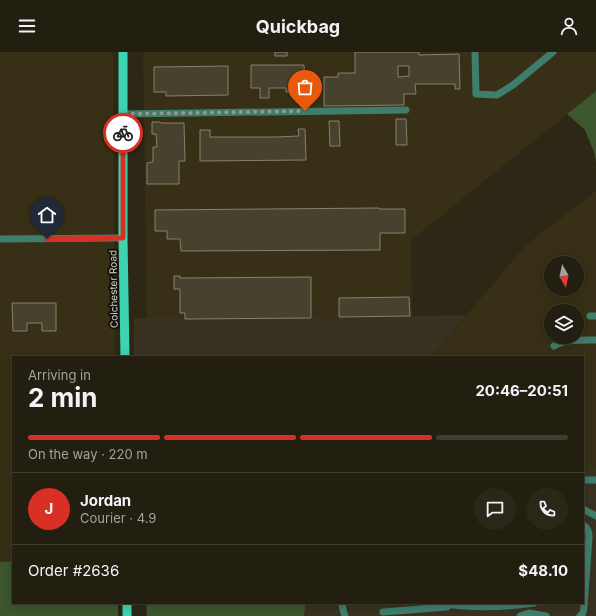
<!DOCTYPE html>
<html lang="en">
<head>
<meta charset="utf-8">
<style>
  :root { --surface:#221e10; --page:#2a2719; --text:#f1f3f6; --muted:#a2a29f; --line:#3f3c30; --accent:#d93025 }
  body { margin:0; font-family:Inter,sans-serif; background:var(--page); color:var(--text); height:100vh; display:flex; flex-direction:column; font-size:15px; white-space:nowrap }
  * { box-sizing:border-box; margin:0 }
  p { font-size:13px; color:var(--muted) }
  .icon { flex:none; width:22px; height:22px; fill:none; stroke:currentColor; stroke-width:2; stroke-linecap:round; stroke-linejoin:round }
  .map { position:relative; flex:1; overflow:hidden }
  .details { position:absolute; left:12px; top:304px; width:572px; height:248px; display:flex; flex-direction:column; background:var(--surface); border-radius:0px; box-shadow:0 2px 10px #0003,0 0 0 1px var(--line) }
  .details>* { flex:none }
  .needle { width:26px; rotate:171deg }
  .fabs { position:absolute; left:544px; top:204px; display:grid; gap:8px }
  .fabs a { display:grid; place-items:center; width:40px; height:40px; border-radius:50%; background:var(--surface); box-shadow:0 2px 10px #0003,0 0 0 1px var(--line); font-size:20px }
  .pin { position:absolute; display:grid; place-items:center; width:34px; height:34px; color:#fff; margin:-41px -17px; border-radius:50% 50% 50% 0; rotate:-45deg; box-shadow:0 0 4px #0007 }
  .pin .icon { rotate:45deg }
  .courier { position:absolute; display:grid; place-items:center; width:40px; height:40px; margin:-20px; border:3px solid #d93025; border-radius:50%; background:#fff; color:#222; box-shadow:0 1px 5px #0007 }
  .headline em { font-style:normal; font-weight:700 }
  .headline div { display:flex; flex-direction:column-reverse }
  .headline { display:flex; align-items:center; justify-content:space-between; height:68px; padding:0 16px }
  h1 { font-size:26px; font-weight:700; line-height:30px }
  .bar { display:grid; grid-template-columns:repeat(4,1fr); gap:6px 4px; align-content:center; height:48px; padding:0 16px }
  .bar i { height:5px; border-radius:3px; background:var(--line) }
  .bar .on { background:var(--accent) }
  .bar p { grid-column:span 4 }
  .line { display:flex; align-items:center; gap:10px; padding:0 16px; border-top:1px solid var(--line) }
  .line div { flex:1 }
  .round { display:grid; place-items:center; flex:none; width:42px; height:42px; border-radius:21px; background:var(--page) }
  header { display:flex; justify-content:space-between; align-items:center; height:52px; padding:0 16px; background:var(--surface); font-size:18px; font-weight:700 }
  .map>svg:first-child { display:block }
</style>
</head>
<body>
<header><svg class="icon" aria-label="menu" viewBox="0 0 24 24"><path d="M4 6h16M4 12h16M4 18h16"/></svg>Quickbag<svg class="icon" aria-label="person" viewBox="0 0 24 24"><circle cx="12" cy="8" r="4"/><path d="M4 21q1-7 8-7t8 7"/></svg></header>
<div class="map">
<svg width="596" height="564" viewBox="0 0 596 564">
  <rect width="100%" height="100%" fill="#2d2815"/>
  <path fill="#393221" d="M466,263L431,305H134V266H311Z
    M583,418H596V564H304L306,551H583Z"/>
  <path fill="#373016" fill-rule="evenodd" d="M0,0H113L115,305H13V509L0,510Z
    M143,0H596V39L411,188L412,264L311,266H147Z
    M596,139V418H583V305H431L527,192ZM551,211H577V237H551ZM551,259H577V285H551Z"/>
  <path fill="#3d562f" d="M596,39V110L594,100L585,78L567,62Z
    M13,509V551H118V564H0V510Z
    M146,551H306L304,564H147Z"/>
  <path fill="#47422e" stroke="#86816b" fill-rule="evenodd" d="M275,0H287V4H275Z
    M355,0H419V3L459,2L460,37H455V32H415L416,42H404V53L324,54V25H338V21H355ZM398,14H409V24L398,25Z
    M251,13H304L305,36H296V40H286V36H269V46H260V36H251Z
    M228,14V43L166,44V40H154V15Z
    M396,67H406L407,93H396Z
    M329,69H339L340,94H330Z
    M152,70H160L161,71H184L185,109H179V132H147V111L153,110V95H157L156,82H152Z
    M298,77H305L306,108L200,109V78H210V85H275L299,84Z
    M379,156V157H405V181H380V198L181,199L180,187H167V179H155V158Z
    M174,224H180V226L311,225V266L185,267V261H180V237H174Z
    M409,245L410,264L339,265V246Z
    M12,251H56V279H42V271H27V279H13Z"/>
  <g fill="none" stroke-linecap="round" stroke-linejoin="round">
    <path stroke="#3f7e6d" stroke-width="7" d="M475,0L476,42L497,43L513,33L553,0
      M123,62L406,58
      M0,187L123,186
      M590,264H596
      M554,294C566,287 582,288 596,288
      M583,428H596
      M583,457L596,464
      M342,551L343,558L345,564
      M437,551C469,556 502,556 534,551
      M383,560L447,555
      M520,564L529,561L546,564
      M580,564L583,561L584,555L589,485C589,480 588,475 583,473"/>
    <path stroke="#3fd4b1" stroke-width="9" d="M123,0V186L125,305
      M127,551V564"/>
  </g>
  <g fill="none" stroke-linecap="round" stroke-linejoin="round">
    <path stroke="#9c988a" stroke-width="4" stroke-dasharray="0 7.2" d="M123,81V62L305,59"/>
    <path stroke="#d93025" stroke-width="5" d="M47,187L123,186V81"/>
  </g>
  <g text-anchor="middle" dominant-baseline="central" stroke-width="4" stroke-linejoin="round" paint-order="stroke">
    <g font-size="10" fill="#d8d5c9" stroke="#131109">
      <text transform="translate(113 237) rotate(-91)">Colchester Road</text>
    </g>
  </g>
</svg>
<div class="fabs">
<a><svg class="needle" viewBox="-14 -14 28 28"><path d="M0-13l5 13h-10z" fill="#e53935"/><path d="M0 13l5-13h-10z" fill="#a2a29f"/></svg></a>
<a><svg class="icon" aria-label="layers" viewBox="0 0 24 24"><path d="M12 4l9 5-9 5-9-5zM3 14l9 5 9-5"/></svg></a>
</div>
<div class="pin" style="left:305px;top:59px;background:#ea580c"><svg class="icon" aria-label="bag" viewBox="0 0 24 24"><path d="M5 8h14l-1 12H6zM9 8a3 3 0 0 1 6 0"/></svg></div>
<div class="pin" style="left:47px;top:187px;background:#1f2937"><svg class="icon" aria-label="home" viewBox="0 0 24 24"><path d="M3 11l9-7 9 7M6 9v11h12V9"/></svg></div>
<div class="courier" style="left:123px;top:81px"><svg class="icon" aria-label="bike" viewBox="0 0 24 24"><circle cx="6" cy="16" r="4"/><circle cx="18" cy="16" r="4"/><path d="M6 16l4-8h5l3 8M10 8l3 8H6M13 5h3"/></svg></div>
<section class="details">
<div class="headline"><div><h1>2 min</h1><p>Arriving in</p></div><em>20:46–20:51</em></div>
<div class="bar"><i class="on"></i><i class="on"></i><i class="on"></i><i></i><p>On the way · 220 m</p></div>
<div class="line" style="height:72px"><b class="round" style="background:var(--accent);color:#fff">J</b><div><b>Jordan</b><p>Courier · 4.9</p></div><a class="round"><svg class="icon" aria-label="chat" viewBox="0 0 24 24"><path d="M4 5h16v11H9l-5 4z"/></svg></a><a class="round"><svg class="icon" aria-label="phone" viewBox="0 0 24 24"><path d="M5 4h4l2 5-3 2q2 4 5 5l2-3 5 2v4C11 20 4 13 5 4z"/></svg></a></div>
<div class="line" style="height:52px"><div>Order #2636</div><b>$48.10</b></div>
</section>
</div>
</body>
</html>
